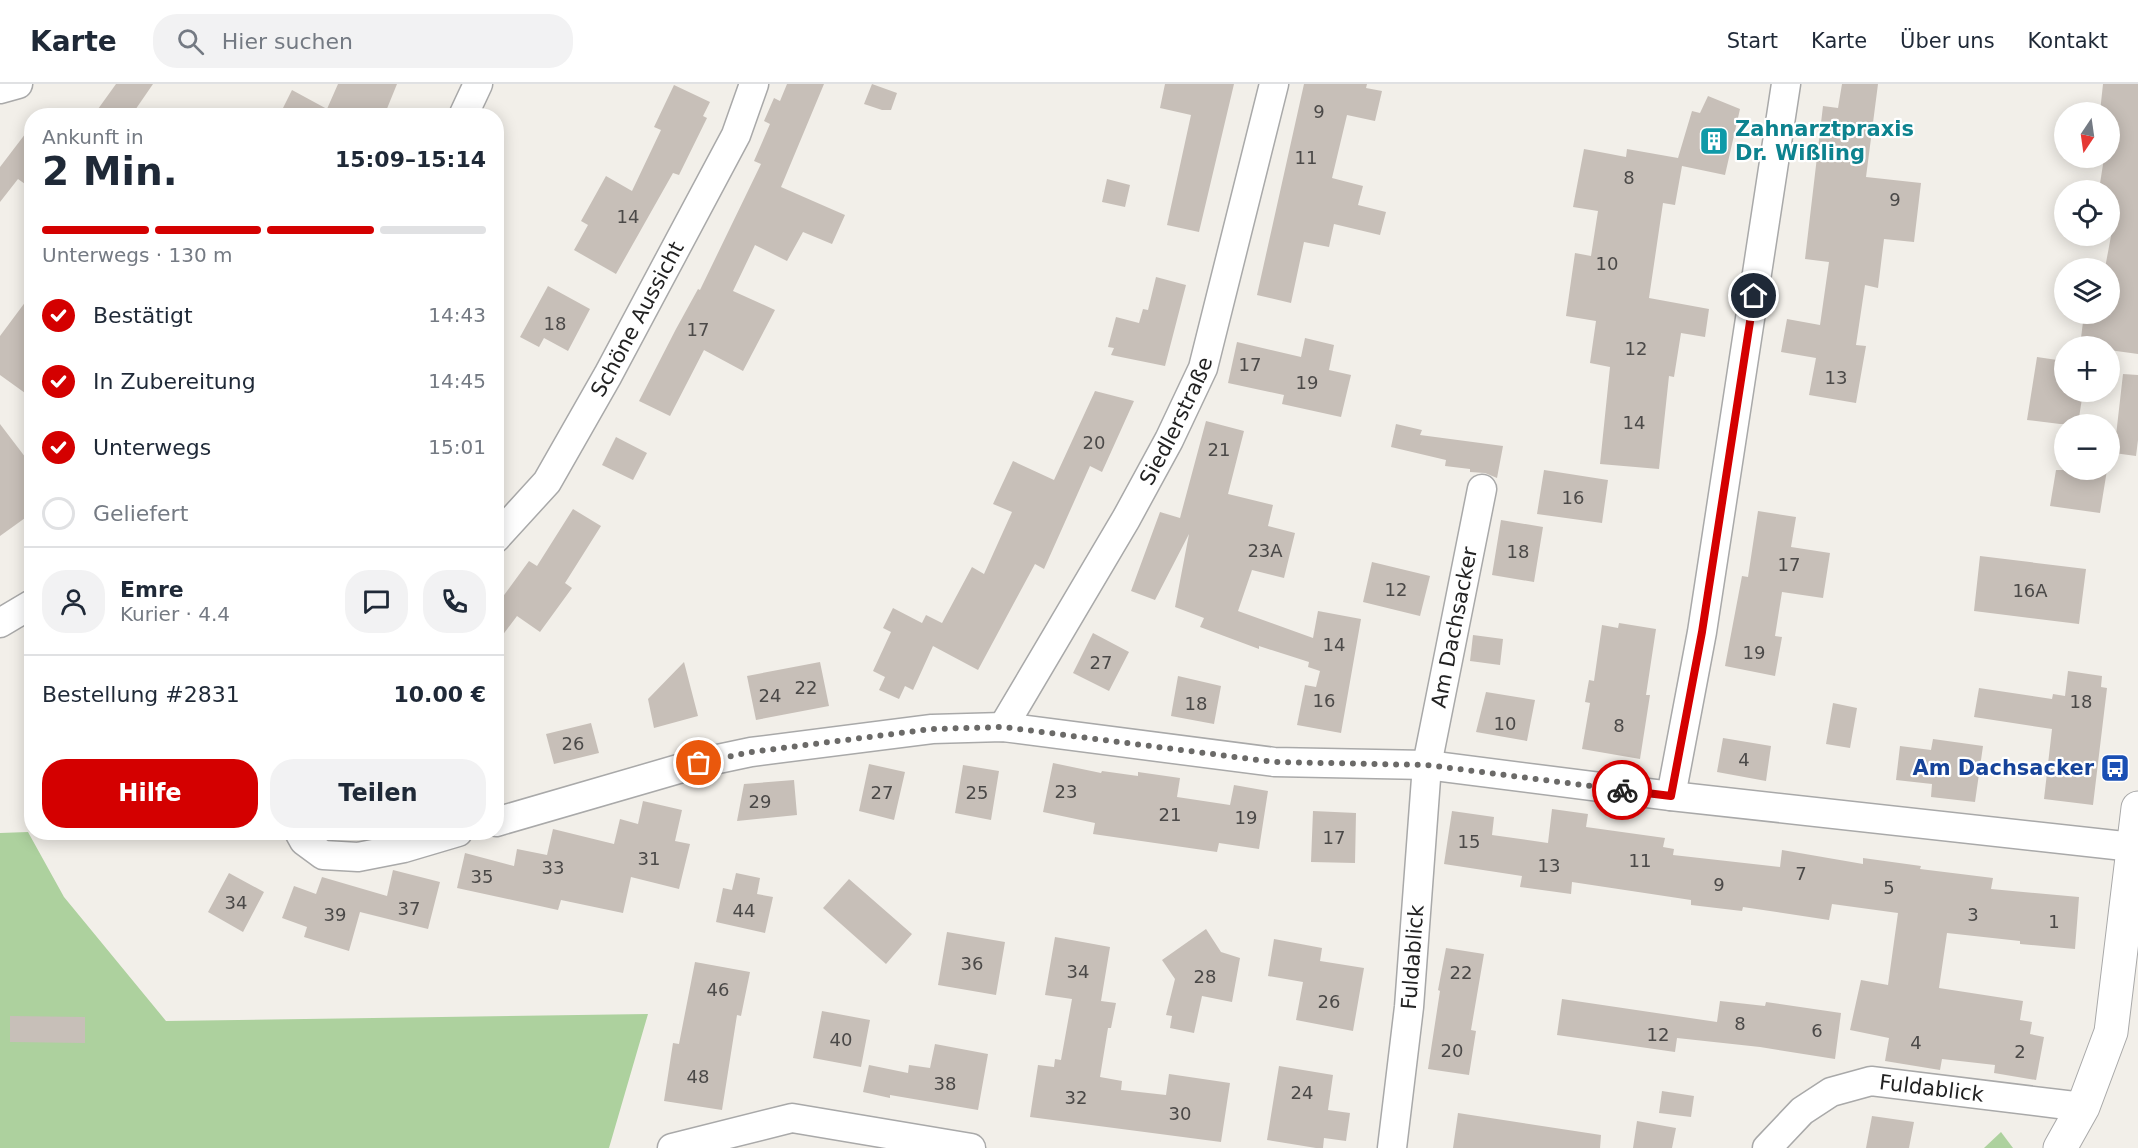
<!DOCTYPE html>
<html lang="de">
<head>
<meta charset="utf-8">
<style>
  :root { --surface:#fff; --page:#f2f2f3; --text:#1f2937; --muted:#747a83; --line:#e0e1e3; --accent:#d40000 }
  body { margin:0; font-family:"DejaVu Sans",sans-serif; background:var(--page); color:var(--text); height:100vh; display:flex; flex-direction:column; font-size:22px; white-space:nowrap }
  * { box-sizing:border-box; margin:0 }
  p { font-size:20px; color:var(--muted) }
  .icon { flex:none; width:33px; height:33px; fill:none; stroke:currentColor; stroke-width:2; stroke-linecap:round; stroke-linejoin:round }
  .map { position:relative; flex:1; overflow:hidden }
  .side { position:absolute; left:24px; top:24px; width:480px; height:732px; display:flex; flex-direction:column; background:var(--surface); border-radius:24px; box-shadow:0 3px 15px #0003 }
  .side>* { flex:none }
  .needle { width:39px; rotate:193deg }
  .tools { position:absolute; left:2054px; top:18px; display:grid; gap:12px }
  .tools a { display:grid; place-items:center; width:66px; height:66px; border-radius:50%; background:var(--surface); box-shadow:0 3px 15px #0003; font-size:30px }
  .pin { position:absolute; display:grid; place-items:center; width:51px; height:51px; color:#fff; margin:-26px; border:3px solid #fff; border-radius:50%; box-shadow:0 2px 6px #0007 }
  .courier { position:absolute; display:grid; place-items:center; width:60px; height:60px; margin:-30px; border:4px solid #d40000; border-radius:50%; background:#fff; color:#222; box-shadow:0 2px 8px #0007 }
  .summary em { font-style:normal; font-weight:800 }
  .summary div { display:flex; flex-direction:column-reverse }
  .summary { display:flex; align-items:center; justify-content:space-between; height:102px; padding:0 18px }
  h1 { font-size:39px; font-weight:800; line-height:45px }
  .bar { display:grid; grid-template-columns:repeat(4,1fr); gap:9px 6px; align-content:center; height:72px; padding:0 18px }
  .bar i { height:8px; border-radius:4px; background:var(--line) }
  .bar .on { background:var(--accent) }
  .bar p { grid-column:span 4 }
  .line { display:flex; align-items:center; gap:15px; padding:0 18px; border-top:2px solid var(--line) }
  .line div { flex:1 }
  .round { display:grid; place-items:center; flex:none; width:63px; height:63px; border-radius:24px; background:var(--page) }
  ol { padding:0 18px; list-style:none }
  li { display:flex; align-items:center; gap:18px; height:66px }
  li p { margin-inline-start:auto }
  li .icon { padding:6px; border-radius:50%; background:var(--accent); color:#fff; stroke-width:4 }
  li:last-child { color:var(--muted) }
  li i { width:33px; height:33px; border:3px solid var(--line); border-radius:50% }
  .primary-button { display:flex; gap:12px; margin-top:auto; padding:12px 18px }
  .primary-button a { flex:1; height:69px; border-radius:24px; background:var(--accent); color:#fff; font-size:24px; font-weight:800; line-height:69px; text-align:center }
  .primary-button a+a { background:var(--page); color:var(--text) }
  header { display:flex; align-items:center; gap:36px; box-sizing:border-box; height:84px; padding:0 30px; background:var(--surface); border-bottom:2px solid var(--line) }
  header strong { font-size:28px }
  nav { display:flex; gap:33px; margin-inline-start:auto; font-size:21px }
  .search { width:420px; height:54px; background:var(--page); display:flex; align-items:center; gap:15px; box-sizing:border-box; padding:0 21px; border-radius:24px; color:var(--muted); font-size:22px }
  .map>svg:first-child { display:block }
</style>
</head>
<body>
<header>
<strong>Karte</strong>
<div class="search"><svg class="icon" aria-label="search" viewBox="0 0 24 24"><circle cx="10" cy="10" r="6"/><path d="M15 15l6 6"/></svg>Hier suchen</div>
<nav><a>Start</a><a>Karte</a><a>Über uns</a><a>Kontakt</a></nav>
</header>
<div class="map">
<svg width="2138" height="1064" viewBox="0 0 2138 1064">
  <rect width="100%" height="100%" fill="#f2efe9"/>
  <path fill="#add19e" d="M28,748L64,813L166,937L648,930L609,1064H0V749Z
    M2001,1048L2013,1064H1984Z"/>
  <path fill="#c7bfb8" d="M116,0H153L131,32H93Z
    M338,0H397L384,32H279L292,6L327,25Z
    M787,0H824L781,103L845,131L832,160L803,148L787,177L755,161L733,207L775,226L743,287L704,266L670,332L639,317L676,245L698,205L700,206L761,80L754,77L770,40L764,37L774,14L780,17Z
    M872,0L897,9L891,26H882L864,20Z
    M1165,0H1234L1199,148L1167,141L1191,31L1160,24Z
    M1304,0H1367L1366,4L1382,7L1375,37L1347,31L1332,94L1363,102L1358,121L1386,128L1380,151L1334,140L1329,163L1304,158L1291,219L1257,211Z
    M1842,0H1878L1866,93L1921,99L1914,158L1884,155L1878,204L1865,201L1856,261L1866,262L1856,319L1809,311L1816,274L1781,268L1787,235L1820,241L1829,178L1805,175L1823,22L1838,24Z
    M2103,0H2138V270L2109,266V262H2080L2084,230H2109V184H2105L2117,120L2109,118V106H2099L2104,74H2109V28H2100Z
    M674,1L710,18L703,32L707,34L679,91L673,89L616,190L574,166L588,141L581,137L606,92L632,107L661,46L654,43Z
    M1708,12L1740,25L1725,91L1682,82L1675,121L1663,119L1649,214L1709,225L1705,253L1681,249L1674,293L1669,292L1659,385L1600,380L1610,283L1590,279L1596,237L1566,232L1575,169L1591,172L1598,127L1573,123L1584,65L1626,73L1627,65L1678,74L1692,27L1700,29Z
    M32,41V105L18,95L0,118V83Z
    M1107,95L1130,101L1125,123L1102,118Z
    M1156,193L1186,201L1165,282L1111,271L1114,264L1108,263L1116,233L1139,239L1143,225L1148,226Z
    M548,202L590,225L568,267L544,254L539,263L520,253Z
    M32,209V314L0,291V252Z
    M1305,254L1334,261L1329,286L1351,291L1341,333L1282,320L1284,311L1228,299L1237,258L1301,273Z
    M2037,273L2064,277V308H2083L2078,340H2060L2027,336Z
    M2123,290L2138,291V356L2136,372L2114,369Z
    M1095,307L1134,317L1102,388L1090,382L1044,485L1035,480L978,586L933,562L913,606L905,602L899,615L879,606L885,593L873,587L891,548L883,544L893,524L922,539L926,531L942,539L972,483L984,490L1012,428L993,420L1013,377L1054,396Z
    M1206,337L1244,347L1228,410L1273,421L1268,442L1295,449L1284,494L1252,486L1238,527L1313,554L1318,527L1361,535L1341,649L1297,641L1305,601L1316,603L1320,587L1308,583L1309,578L1259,562V565L1200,543L1204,534L1175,523L1189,450L1155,516L1131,507L1160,428L1180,434Z
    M0,340L32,382V429L0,452Z
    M1396,340L1422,346L1420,351L1503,362L1497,394L1485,389L1470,388V385L1445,382L1446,376L1391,363Z
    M616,353L647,369L633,396L602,381Z
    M1544,386L1608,396L1602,439L1537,430Z
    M2056,386H2107L2100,429L2050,422Z
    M573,425L601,442L565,499L572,504L540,548L517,532L496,560V522L529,477L537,482Z
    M1758,427L1796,433L1791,463L1830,469L1823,514L1782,508L1775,552L1782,553L1775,592L1725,582L1742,492L1748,493Z
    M1501,436L1543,443L1534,498L1492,491Z
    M1980,472L2086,485L2079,540L1974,527Z
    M1372,478L1430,492L1420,532L1363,518Z
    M1619,539L1656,545L1646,611H1650L1640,675L1582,665L1590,619L1585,618L1589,596L1594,597L1602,541L1618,544Z
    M1093,549L1129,568L1109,607L1073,589Z
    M1473,551L1503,555L1500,581L1470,577Z
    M684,578L698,632L654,644L648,615Z
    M820,578L829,622L756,636L747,592Z
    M2068,587L2102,592L2101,603L2107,604L2093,721L2044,715L2052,645L1974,633L1979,604L2052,615L2053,610L2065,612Z
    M1178,592L1221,602L1214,640L1171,632Z
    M1486,608L1535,616L1527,657L1476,648Z
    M1833,619L1857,624L1850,664L1826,660Z
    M591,639L599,669L554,680L546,650Z
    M1723,654L1771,662L1766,697L1717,688Z
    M1933,655L1983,662L1975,718L1931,713L1932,700L1896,696L1900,662L1931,666Z
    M1053,679L1101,689L1102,687L1138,692V688L1180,694L1177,713L1230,721L1234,701L1268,707L1259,765L1219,759L1217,768L1093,750L1095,739L1043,728Z
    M869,680L905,688L894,736L859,727Z
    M963,681L999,687L991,736L955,729Z
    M794,696L797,731L737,737L744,700Z
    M643,717L682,726L675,757L690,760L679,805L631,793L623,829L561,816L558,826L457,804L465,769L514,782L517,765L547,771L553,745L614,760L620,735L638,740Z
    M1552,725L1588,730L1586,743L1665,754L1663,763L1674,765L1673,771L1780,783L1782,766L1863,780V774L1921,782L1920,785L1993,794L1991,805L2079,813L2075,865L2020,860V857L1947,849L1939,904L2023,917L2020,936L2032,938L2030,950L2044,953L2036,996L1994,989L1995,981L1942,975L1940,986L1885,977L1889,954L1850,946L1861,896L1888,901L1898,829L1832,820L1829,836L1743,823L1742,827L1691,821V816L1572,798L1571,810L1520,803L1522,792L1444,780L1452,727L1494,733L1492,751L1548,759Z
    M1313,727L1356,729L1355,779L1311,778Z
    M393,786L440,798L428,845L360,828L349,867L304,853L307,843L282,834L294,802L316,810L322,793L387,812Z
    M229,789L264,808L243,848L208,828Z
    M736,789L760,794L757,810L773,813L765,849L716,838L723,804L732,806Z
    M849,795L912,850L886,880L823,824Z
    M1206,845L1221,868L1240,874L1232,918L1202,912L1194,949L1170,944L1172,932L1166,931L1175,895L1162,876Z
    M947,848L1005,858L996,911L938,901Z
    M1055,853L1110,863L1101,917L1116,919L1111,944H1108L1100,993L1122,997L1121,1006L1166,1011L1169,990L1230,999L1221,1058L1030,1033L1038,981L1054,983L1055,975L1061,976L1072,915L1045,911Z
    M1274,855L1322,864L1320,877L1364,884L1353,947L1296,936L1303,898L1268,892Z
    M1446,864L1484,870L1471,946L1476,947L1469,991L1428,985L1440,907L1438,906Z
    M695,878L750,888L741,932L737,931L722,1026L664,1017L673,959L679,960Z
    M1562,915L1717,938L1720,917L1765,922L1766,918L1841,929L1835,975L1760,963L1677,954L1675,968L1557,951Z
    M822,927L870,936L861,983L813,974Z
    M10,932L85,933V959L10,958Z
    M935,960L988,970L978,1026L890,1011V1014L863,1008L869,981L908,989L909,981L930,984Z
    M1279,982L1333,991L1328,1026L1350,1029L1346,1057L1324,1054L1323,1064H1316L1267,1056Z
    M1662,1007L1694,1012L1691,1033L1659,1029Z
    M1458,1029L1601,1051L1600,1064H1453Z
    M1872,1032L1914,1038L1909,1064H1866Z
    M1637,1037L1676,1044L1672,1064H1633Z"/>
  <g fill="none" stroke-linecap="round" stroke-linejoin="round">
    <g stroke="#a9a9a9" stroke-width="31">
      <g id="minor">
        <path d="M0,5L18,0"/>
        <path d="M463,32L478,0"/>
        <path id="s1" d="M496,454L547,398L608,291L736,51L754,0"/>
        <path d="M0,539L32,520"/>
        <path id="s2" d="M1003,643L1126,435L1169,356L1203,284L1274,0"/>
        <path d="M1671,712L1702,548L1786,0"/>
        <path d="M496,738L699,679L751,668L932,645L1003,643L1274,678L1427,681L1671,712L2133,763"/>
        <path d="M299,748L304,757L323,771L358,773L404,764L458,748"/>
        <path d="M672,1064L792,1034L971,1064"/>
        <path id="s3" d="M1392,1064L1409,923L1427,681L1482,405"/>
        <path id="s4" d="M1767,1064L1802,1027L1831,1008L1871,997L2083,1023"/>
      </g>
    </g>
    <g stroke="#a9a9a9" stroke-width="35">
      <path id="tertiary" d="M2060,1064L2083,1023L2111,948L2138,724"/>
    </g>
    <use href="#minor" stroke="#fff" stroke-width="28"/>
    <use href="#tertiary" stroke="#fff" stroke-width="33"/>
  </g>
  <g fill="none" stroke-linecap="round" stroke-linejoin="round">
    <path stroke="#6b6a68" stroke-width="6" stroke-dasharray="0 10.8" d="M699,679L751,668L932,645L1003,643L1274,678L1427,681L1622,706"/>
    <path stroke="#d40000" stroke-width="8" d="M1622,706L1671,712L1702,548L1754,212"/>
  </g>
  <defs>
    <g id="building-square" transform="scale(1.5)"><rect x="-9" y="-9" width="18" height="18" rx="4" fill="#0f9aa8" stroke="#fff"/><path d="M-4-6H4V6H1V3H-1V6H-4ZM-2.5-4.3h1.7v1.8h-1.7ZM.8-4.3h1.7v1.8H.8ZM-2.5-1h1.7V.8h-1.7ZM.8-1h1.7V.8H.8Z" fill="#fff"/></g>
    <g id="bus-square" transform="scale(1.5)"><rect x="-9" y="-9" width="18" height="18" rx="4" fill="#1a4fb4" stroke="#fff"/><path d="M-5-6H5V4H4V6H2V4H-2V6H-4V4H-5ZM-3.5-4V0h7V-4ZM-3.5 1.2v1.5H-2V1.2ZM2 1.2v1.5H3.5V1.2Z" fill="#fff"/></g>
  </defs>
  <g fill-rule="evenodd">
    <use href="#building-square" x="1714" y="57"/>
    <use href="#bus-square" x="2115" y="684"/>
  </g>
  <g text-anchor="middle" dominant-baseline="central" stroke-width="4.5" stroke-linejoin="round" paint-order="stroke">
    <g font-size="18" fill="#4b4948">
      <text x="1319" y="27">9</text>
      <text x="1306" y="73">11</text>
      <text x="1629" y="93">8</text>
      <text x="1895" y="115">9</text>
      <text x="628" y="132">14</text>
      <text x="1607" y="179">10</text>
      <text x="555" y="239">18</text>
      <text x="698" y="245">17</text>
      <text x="1636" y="264">12</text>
      <text x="1250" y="280">17</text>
      <text x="1836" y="293">13</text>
      <text x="1307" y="298">19</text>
      <text x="1634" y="338">14</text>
      <text x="1094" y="358">20</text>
      <text x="1219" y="365">21</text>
      <text x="1573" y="413">16</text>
      <text x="1265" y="466">23A</text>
      <text x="1518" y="467">18</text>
      <text x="1789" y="480">17</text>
      <text x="1396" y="505">12</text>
      <text x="2030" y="506">16A</text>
      <text x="1334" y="560">14</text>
      <text x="1754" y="568">19</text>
      <text x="1101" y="578">27</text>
      <text x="806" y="603">22</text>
      <text x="770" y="611">24</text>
      <text x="1324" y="616">16</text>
      <text x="2081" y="617">18</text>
      <text x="1196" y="619">18</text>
      <text x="1505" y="639">10</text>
      <text x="1619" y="641">8</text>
      <text x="573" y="659">26</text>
      <text x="1744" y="675">4</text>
      <text x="1066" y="707">23</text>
      <text x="882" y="708">27</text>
      <text x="977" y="708">25</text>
      <text x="760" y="717">29</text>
      <text x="1170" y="730">21</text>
      <text x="1246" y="733">19</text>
      <text x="1334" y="753">17</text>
      <text x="1469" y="757">15</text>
      <text x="649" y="774">31</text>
      <text x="1640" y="776">11</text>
      <text x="1549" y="781">13</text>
      <text x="553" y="783">33</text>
      <text x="1801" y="789">7</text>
      <text x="482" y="792">35</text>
      <text x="1719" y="800">9</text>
      <text x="1889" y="803">5</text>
      <text x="236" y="818">34</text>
      <text x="409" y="824">37</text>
      <text x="744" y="826">44</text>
      <text x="335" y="830">39</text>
      <text x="1973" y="830">3</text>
      <text x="2054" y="837">1</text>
      <text x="972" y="879">36</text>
      <text x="1078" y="887">34</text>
      <text x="1461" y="888">22</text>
      <text x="1205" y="892">28</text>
      <text x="718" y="905">46</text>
      <text x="1329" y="917">26</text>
      <text x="1740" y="939">8</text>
      <text x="1817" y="946">6</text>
      <text x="1658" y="950">12</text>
      <text x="841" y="955">40</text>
      <text x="1916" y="958">4</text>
      <text x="1452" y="966">20</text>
      <text x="2020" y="967">2</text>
      <text x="698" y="992">48</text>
      <text x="945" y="999">38</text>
      <text x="1302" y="1008">24</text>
      <text x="1076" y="1013">32</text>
      <text x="1180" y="1029">30</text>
    </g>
    <g font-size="21" font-weight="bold" fill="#0d838f" stroke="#fff" text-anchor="start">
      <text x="1735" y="45">Zahnarztpraxis<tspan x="1735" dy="24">Dr. Wißling</tspan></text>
    </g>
    <g font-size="21" fill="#222" stroke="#fff">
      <text stroke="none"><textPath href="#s1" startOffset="262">Schöne Aussicht</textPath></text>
      <text stroke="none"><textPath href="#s2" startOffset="352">Siedlerstraße</textPath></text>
      <text stroke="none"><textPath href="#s3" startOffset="525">Am Dachsacker</textPath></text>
      <text stroke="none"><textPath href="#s3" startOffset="192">Fuldablick</textPath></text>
      <text stroke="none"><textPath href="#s4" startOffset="188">Fuldablick</textPath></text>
    </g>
    <g font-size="21" font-weight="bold" fill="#164399" stroke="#fff" text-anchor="end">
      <text x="2094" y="684">Am Dachsacker</text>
    </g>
  </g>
</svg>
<div class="tools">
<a><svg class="needle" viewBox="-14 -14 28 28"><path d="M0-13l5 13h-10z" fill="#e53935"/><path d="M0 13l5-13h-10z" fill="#747a83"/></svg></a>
<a><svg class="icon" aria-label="locate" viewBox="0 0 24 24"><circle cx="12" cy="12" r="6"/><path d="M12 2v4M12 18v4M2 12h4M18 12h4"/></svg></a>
<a><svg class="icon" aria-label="layers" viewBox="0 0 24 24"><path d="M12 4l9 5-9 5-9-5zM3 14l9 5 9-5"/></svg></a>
<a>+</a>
<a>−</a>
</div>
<div class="pin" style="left:699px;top:679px;background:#ea580c"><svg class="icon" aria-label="bag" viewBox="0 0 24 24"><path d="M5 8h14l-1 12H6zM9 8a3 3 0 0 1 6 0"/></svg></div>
<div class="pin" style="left:1754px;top:212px;background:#1f2937"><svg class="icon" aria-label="home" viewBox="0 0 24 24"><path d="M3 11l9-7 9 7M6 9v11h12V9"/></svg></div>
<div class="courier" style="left:1622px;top:706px"><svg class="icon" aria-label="bike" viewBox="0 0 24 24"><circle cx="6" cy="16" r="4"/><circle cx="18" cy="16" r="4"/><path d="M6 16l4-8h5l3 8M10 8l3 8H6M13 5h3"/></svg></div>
<section class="side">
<div class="summary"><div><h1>2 Min.</h1><p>Ankunft in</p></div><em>15:09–15:14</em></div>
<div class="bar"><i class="on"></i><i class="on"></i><i class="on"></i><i></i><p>Unterwegs · 130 m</p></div>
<ol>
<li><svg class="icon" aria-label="check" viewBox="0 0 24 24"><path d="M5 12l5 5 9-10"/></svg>Bestätigt<p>14:43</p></li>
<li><svg class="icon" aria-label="check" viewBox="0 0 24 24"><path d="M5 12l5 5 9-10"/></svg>In Zubereitung<p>14:45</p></li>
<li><svg class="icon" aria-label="check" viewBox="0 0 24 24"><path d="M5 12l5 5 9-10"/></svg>Unterwegs<p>15:01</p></li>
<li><i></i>Geliefert</li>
</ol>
<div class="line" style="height:108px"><a class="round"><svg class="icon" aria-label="person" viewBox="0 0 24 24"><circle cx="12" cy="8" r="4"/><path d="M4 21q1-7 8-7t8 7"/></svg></a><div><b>Emre</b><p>Kurier · 4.4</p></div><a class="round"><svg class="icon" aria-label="chat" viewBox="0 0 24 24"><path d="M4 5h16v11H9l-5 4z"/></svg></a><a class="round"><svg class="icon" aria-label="phone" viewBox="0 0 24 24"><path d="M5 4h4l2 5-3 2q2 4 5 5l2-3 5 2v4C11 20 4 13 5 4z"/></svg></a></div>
<div class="line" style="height:78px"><div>Bestellung #2831</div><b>10.00 €</b></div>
<div class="primary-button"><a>Hilfe</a><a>Teilen</a></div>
</section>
</div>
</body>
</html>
